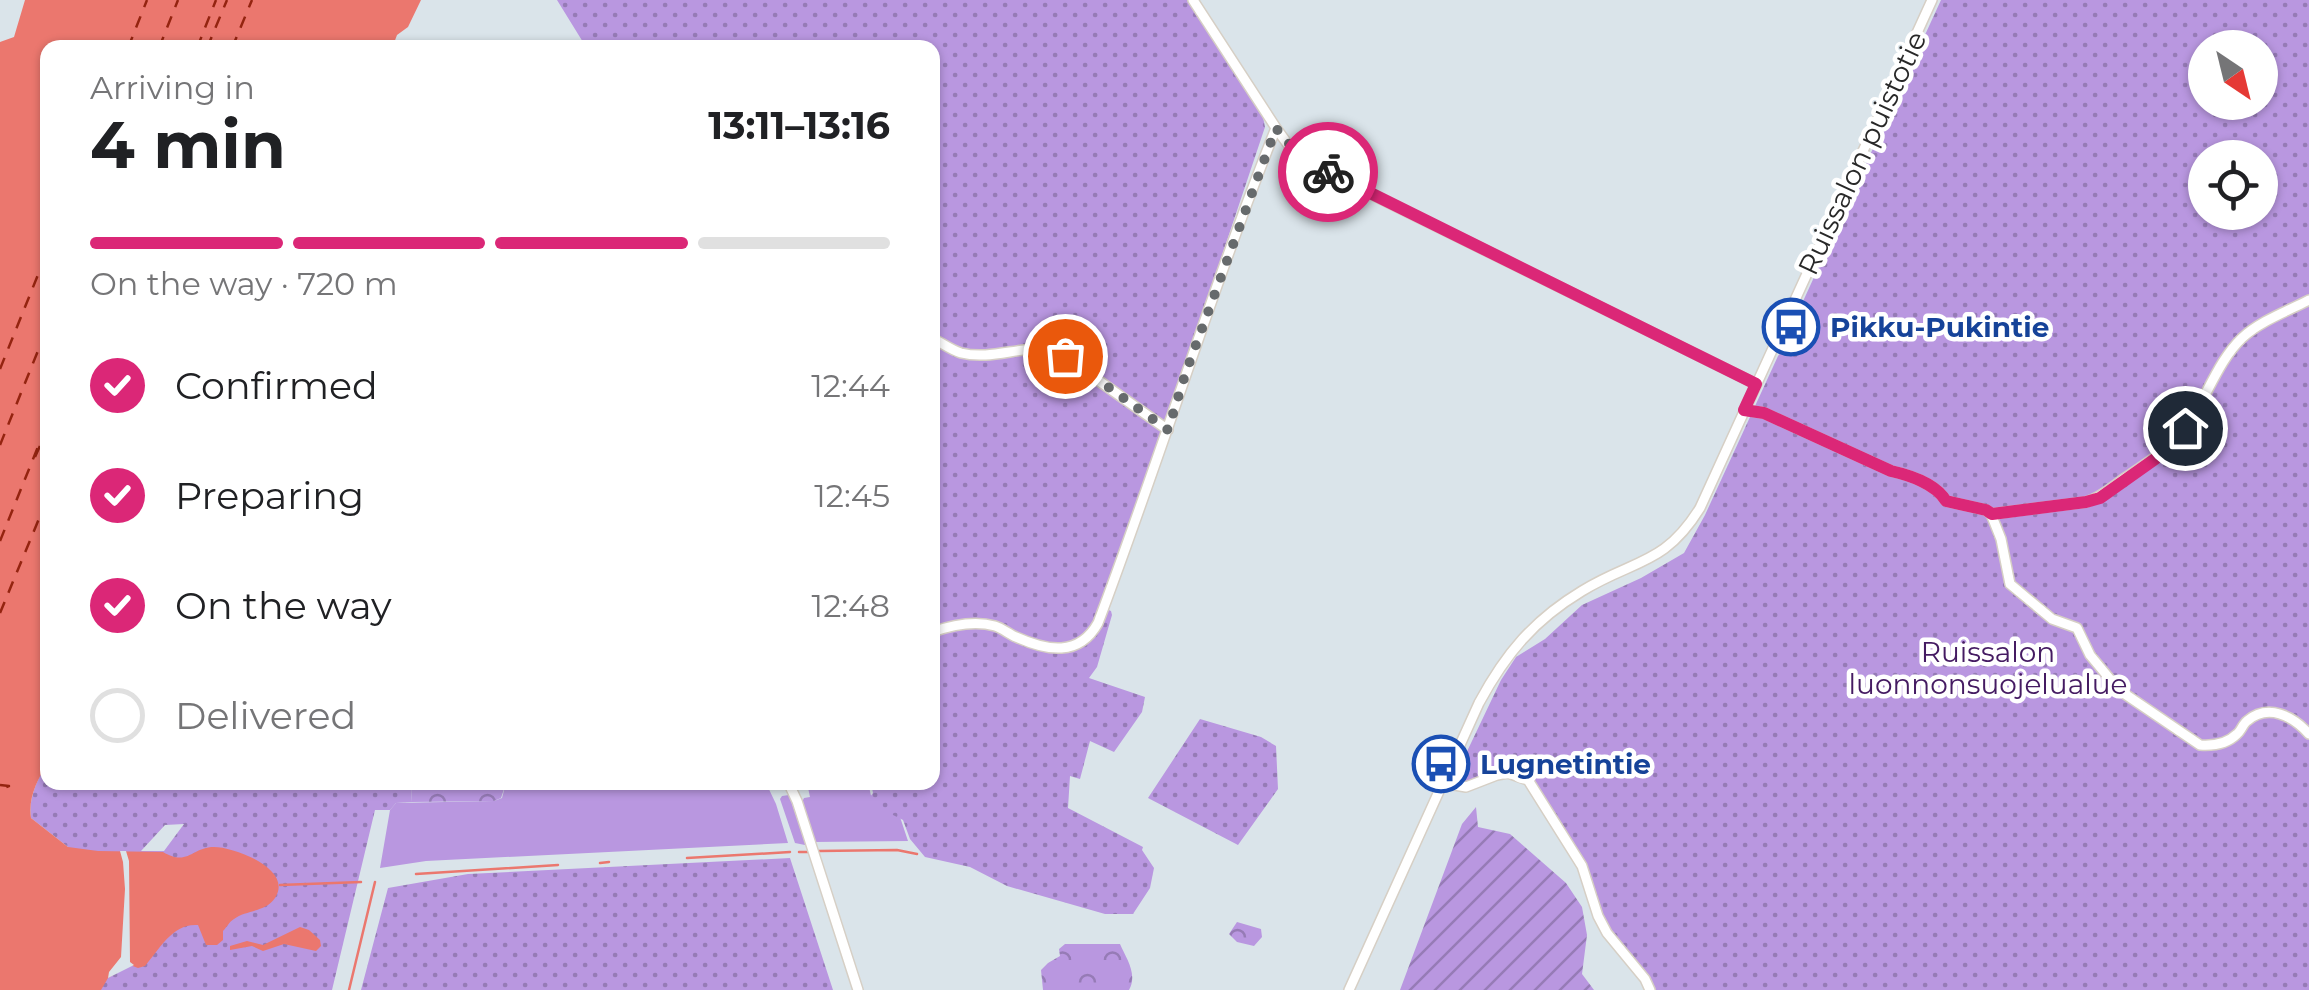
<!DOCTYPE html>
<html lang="en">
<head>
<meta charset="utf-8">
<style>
  :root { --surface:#fff; --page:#f2f2f2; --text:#202124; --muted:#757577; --line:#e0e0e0; --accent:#db2777 }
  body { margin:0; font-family:Montserrat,sans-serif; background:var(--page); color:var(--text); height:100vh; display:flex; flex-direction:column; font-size:38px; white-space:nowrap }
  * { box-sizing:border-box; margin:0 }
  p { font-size:32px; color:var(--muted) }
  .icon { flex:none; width:55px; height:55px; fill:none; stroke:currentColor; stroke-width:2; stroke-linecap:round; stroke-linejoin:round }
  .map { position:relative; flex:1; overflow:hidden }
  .sheet { position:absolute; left:40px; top:40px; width:900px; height:750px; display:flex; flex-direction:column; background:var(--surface); border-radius:20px; box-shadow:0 2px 8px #0004 }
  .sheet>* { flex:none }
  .needle { width:65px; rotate:145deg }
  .fabs { position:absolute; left:2188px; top:30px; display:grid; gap:20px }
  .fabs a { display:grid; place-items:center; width:90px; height:90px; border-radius:50%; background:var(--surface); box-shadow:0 2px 8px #0004; font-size:50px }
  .pin { position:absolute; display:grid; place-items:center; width:85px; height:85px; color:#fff; margin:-42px; border:5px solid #fff; border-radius:50%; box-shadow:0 2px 10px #0007 }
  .courier { position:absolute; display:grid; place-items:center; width:100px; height:100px; margin:-50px; border:8px solid #db2777; border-radius:50%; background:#fff; color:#222; box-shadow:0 2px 12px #0007 }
  .headline em { font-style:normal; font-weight:700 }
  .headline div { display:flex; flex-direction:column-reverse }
  .headline { display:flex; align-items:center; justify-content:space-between; height:170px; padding:0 50px }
  h1 { font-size:65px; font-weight:700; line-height:75px }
  .bar { display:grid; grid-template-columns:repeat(4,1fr); gap:15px 10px; align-content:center; height:120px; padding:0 50px }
  .bar i { height:12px; border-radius:8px; background:var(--line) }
  .bar .on { background:var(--accent) }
  .bar p { grid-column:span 4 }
  ol { padding:0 50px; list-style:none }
  li { display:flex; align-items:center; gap:30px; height:110px }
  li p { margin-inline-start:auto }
  li .icon { padding:10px; border-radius:50%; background:var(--accent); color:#fff; stroke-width:4 }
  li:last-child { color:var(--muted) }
  li i { width:55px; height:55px; border:5px solid var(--line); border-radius:50% }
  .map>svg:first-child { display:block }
</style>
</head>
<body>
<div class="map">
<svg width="2309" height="990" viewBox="0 0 2309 990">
  <defs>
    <pattern id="forest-crowns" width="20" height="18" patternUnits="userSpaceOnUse" patternTransform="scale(2.5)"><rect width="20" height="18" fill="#b997e0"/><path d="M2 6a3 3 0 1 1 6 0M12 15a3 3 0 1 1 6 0" fill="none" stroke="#967bb6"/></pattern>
    <pattern id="park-dots" width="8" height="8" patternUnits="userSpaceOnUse" patternTransform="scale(2.5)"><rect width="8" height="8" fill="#b997e0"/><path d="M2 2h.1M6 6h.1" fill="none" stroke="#967bb6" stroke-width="1.8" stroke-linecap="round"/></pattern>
    <pattern id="garden-furrows" width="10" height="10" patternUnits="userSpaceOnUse" patternTransform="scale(2.5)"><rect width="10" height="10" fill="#b997e0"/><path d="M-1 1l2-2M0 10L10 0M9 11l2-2" fill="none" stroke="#967bb6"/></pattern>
  </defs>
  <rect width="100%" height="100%" fill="#dae4ea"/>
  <path fill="#b997e0" d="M506,783H766L776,804L788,843L426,861L380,868L390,810L396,803L494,801L502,798Z
    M807,783H869C871,807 877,806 899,814L908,841L813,842L802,802L804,798L810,797Z
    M789,795L806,844L805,845L795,843L780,799L782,796Z"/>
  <path fill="url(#forest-crowns)" d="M418,783H454L455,789L497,786V783H506L501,798L494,801L412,802L411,787Z
    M1237,922L1261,929L1262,937L1254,946L1237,942L1229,934Z
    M1065,944H1120C1126,958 1138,974 1129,990H1043L1041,970L1048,963L1060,956L1059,949Z"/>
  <path fill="url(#park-dots)" fill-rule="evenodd" d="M557,0H1189L1262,112L1265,127L1104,608L1111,611L1112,615L1097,667L1089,678L1145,697L1142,712L1114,752L1090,741L1080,779L1070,776L1068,808L1143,847L1142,850L1154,868L1150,888L1133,914H1105L1007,886L970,867L925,857L910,839L903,820L875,806L870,797L873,793L871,783L932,782V48L586,47Z
    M1941,0H2309V990H1651L1600,919L1588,880L1535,786L1510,772L1467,784L1452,783L1501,680L1516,657L1545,639L1582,605L1641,578L1684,553L1705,515L1778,356C1790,342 1795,328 1799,310ZM2205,48H2260V102H2205ZM2205,158H2260V212H2205Z
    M1200,719L1261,737L1276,746L1278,789L1238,845L1148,798Z
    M47,761L48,782L418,783L411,787L412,802L396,803L390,810H375L332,990H74L68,847L31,818C28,797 38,780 47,761ZM184,824L164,851H141L165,825Z
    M790,858L833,990H361L388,888L468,874Z"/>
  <path fill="url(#garden-furrows)" d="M1476,807L1478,827L1510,834L1566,883L1582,907L1587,935L1582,974L1594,990H1400L1462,824Z"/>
  <path fill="#eb776e" d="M25,0H421L408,27L397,35L394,43L387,47L48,48V761C38,780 28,796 31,818L68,847L98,851L163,852C188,867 192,847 214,847C234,847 294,869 275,898C266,912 246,910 234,919C229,922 227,927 223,931V940L217,945H206L198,925C173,923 160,948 145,966L138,968L130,965L108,978L101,990H0V42L14,37Z
    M300,927L309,930L320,940L321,946L316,951L284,944L263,951L252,946L230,950V946L247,941L263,945Z"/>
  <path fill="#dae4ea" d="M120,851H126L129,861L130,962L134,965L108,978L109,972L121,957L125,889L123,862Z"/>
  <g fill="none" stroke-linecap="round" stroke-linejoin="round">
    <path stroke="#eb776e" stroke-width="2.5" d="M819,851L897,850L917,854
      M799,852H808
      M687,858L790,852
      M600,863L609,862
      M416,874L558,865
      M280,885L361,882
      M349,990L375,882"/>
    <path stroke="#942410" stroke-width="2.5" stroke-dasharray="12 10" stroke-linecap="butt" d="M128,48L147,0
      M159,48L178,0
      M197,48L216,0
      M207,48L227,0
      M232,48L252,0
      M0,369L48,250
      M0,445L48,326
      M35,457L48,428
      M0,541L48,422
      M0,613L48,497
      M0,785L9,786L0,790"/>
    <g stroke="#d6cfc5" stroke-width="12">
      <path id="minor" d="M1193,0L1276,128L1292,150L1310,164L1756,384
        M932,338C942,343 951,350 961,353C994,361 1025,343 1057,351L1168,430
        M1744,410L1764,413L1891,471C1909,475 1936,484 1946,501L1986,510L1991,514L2086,502C2102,497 2112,487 2125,478C2147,463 2168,450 2184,429C2206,401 2216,363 2242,338C2260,321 2288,311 2309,300
        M1991,514L2001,539L2010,584L2052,619L2077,628L2090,655L2119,690L2200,745C2214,746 2227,744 2237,734C2241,731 2243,724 2247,721C2268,703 2293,716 2309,734
        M932,632C952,625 974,620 995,626C1002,628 1009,634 1016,637C1047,651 1079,657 1098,623C1160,459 1211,291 1276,128
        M788,782L797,801L858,990
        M1443,783L1466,787L1497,775L1508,773L1528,780L1582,866L1598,916L1607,933L1645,979L1650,990
        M1349,990L1479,703C1506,653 1534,620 1582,591C1634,559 1664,566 1700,508L1932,0"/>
    </g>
    <use href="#minor" stroke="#fff" stroke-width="9"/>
  </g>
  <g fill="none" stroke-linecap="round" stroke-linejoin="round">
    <path stroke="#666a6c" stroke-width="10" stroke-dasharray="0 18" d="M1065,356L1168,430L1186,372L1276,128C1291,148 1305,161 1328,172"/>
    <path stroke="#db2777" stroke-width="12" d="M1328,172L1756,384L1744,410L1764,413L1891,471C1909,475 1936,484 1946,501L1986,510L1992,514L2086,502L2100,498L2155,459L2185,428"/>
  </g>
  <defs>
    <g id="bus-ring" transform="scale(2.875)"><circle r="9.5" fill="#fff" stroke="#1a4fb4" stroke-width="1.5"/><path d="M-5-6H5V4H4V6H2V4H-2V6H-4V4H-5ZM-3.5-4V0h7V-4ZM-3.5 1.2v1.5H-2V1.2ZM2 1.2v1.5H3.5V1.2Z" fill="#1a4fb4"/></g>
  </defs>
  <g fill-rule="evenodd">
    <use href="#bus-ring" x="1791" y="327"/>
    <use href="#bus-ring" x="1441" y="764"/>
  </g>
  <g text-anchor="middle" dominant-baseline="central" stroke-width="9" stroke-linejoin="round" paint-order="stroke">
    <g font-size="28" fill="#282828" stroke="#fff">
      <text transform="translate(1862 153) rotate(-65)">Ruissalon puistotie</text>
    </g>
    <g font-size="28" font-weight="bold" fill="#164399" stroke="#fff" text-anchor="start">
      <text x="1830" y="327">Pikku-Pukintie</text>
      <text x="1480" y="764">Lugnetintie</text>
    </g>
    <g font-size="28" fill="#451b62" stroke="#fff">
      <text x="1988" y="652">Ruissalon<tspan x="1988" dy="32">luonnonsuojelualue</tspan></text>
    </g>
  </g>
</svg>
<div class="fabs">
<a><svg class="needle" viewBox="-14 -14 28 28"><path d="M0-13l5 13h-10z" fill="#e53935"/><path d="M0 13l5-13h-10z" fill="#757577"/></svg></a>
<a><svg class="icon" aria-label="locate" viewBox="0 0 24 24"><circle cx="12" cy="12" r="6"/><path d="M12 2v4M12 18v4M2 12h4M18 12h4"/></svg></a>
</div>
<div class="pin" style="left:1065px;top:356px;background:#ea580c"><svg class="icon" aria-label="bag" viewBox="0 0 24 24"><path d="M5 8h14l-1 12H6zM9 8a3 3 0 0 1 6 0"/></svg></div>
<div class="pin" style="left:2185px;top:428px;background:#1f2937"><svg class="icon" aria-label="home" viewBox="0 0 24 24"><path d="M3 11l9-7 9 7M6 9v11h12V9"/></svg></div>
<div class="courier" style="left:1328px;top:172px"><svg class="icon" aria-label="bike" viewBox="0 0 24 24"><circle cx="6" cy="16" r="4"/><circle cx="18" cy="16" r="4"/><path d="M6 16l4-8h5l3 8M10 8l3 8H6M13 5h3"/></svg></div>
<section class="sheet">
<div class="headline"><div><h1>4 min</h1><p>Arriving in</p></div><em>13:11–13:16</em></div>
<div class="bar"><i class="on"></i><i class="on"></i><i class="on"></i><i></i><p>On the way · 720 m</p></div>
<ol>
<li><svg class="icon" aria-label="check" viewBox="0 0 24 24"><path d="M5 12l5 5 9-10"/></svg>Confirmed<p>12:44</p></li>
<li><svg class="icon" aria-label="check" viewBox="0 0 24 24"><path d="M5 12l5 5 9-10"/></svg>Preparing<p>12:45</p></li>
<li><svg class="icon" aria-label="check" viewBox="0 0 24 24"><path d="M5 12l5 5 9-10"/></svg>On the way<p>12:48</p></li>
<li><i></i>Delivered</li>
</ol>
</section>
</div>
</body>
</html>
